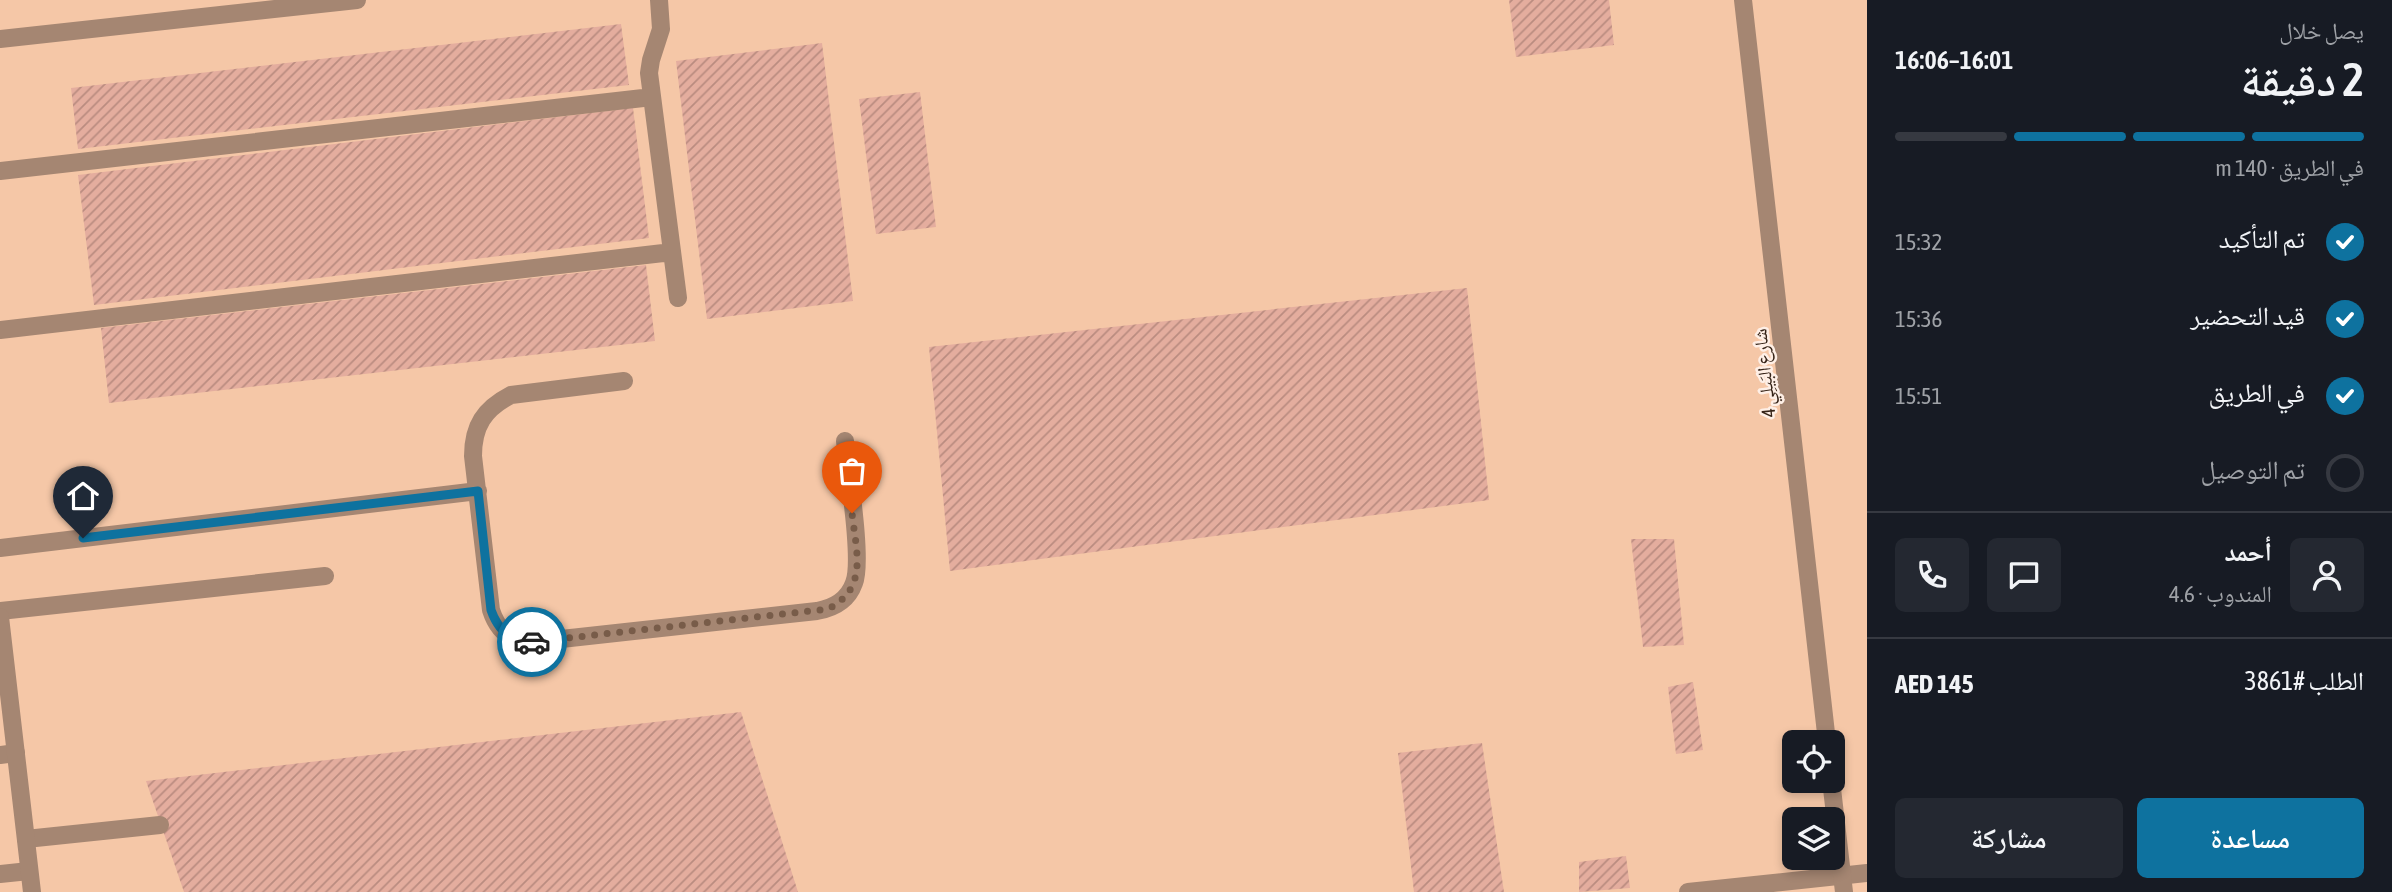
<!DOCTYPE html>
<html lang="ar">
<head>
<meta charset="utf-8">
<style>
  :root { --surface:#171b24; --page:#242831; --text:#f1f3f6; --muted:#9ea1a6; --line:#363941; --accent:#0e729f }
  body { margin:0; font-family:"Asap Condensed","Noto Naskh Arabic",sans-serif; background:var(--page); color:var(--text); direction:rtl; height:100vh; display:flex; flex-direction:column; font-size:26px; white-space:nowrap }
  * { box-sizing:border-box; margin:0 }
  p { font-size:23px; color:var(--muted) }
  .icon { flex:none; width:38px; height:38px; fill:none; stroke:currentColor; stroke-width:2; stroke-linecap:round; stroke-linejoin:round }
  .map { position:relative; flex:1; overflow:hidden; direction:ltr }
  .details { display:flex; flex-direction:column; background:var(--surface); width:525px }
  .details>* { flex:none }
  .tools { position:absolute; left:1782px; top:730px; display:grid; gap:14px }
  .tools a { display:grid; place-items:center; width:63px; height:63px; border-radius:10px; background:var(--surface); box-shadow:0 4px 10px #0003; font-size:35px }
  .pin { position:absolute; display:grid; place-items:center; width:60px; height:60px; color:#fff; margin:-72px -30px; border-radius:50% 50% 50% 0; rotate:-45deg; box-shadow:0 0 7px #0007 }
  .pin .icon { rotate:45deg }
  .courier { position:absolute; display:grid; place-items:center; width:70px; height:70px; margin:-35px; border:5px solid #0e729f; border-radius:50%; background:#fff; color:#222; box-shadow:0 2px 9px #0007 }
  .overview em { font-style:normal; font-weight:600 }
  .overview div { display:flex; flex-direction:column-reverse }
  .overview { display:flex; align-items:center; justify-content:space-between; height:119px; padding:0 28px }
  h1 { font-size:46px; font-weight:600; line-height:52px }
  .bar { display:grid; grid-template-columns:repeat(4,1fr); gap:10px 7px; align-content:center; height:84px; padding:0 28px }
  .bar i { height:9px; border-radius:5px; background:var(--line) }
  .bar .active { background:var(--accent) }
  .bar p { grid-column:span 4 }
  .line { display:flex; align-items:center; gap:18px; padding:0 28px; border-top:2px solid var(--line) }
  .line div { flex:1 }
  .round { display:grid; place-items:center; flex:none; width:74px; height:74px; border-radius:10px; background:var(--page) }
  ol { padding:0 28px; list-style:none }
  li { display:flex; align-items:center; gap:21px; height:77px }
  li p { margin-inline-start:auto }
  li .icon { padding:7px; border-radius:50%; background:var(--accent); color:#fff; stroke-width:4 }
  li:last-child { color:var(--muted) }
  li i { width:38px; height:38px; border:4px solid var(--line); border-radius:50% }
  .button { display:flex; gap:14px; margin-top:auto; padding:14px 28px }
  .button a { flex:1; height:80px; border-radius:10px; background:var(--accent); color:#fff; font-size:28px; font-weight:600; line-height:80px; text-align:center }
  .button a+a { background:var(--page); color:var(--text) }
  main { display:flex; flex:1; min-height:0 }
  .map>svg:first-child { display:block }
</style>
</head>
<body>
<main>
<section class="details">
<div class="overview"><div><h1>2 دقيقة</h1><p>يصل خلال</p></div><em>16:01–16:06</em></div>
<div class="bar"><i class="active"></i><i class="active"></i><i class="active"></i><i></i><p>في الطريق · 140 m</p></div>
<ol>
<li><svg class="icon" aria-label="check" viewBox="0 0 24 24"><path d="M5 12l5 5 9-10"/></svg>تم التأكيد<p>15:32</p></li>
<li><svg class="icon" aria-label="check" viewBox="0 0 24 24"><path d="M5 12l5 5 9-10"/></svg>قيد التحضير<p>15:36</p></li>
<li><svg class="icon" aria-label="check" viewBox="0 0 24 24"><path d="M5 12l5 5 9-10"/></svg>في الطريق<p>15:51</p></li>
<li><i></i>تم التوصيل</li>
</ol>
<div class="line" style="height:126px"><a class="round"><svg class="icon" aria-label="person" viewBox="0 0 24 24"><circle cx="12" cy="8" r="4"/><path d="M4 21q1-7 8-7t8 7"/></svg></a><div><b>أحمد</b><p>المندوب · 4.6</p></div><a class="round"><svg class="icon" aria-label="chat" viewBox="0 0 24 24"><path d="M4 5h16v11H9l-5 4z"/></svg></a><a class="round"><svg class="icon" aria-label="phone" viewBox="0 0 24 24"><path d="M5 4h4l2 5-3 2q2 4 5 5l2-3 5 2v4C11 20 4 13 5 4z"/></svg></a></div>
<div class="line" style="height:91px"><div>الطلب #3861</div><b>AED 145</b></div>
<div class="button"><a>مساعدة</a><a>مشاركة</a></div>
</section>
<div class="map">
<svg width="1867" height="892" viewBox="0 0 1867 892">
  <defs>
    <pattern id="building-hatch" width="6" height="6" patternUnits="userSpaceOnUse" patternTransform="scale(1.75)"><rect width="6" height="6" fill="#e4ad9e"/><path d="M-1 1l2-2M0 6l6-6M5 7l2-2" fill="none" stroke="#ba8c80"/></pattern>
  </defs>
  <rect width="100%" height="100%" fill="#f5c7a7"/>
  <path fill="url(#building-hatch)" d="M1509,0H1609L1614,45L1516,57Z
    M621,24L629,85L78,149L71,88Z
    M822,43L853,301L707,319L676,61Z
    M920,92L936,227L876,234L859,99Z
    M633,108L649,238L94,305L78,175Z
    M646,265L655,341L109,403L101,328Z
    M1467,288L1489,500L950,571L929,347Z
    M1631,539H1674L1684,645L1643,647Z
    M1693,682L1703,750L1676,754L1668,687Z
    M741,712L798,892H184L146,781Z
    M1482,743L1504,892H1414L1398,753Z
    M1626,856L1630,888L1579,892V862Z"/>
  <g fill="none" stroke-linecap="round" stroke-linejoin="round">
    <path stroke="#a58672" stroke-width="18" d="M659,0L661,29L651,60L649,73L678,298
      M0,171L652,97
      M0,330L672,252
      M624,381L511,395C484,409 473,426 473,456L491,610C498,632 512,642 534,642L817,611C834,608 848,600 854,583C863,561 848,470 845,441
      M0,548L478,491
      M0,611L325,576
      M0,755L16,753
      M26,839L160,825
      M0,874L29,871
      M1688,892L1867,873"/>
    <path stroke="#a58672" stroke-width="18" d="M1743,0L1827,742
      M0,39L357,0
      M0,617L32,892
      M1831,780L1844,892"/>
  </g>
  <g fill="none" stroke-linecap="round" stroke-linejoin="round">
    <path stroke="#785c49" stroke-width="7" stroke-dasharray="0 12.6" d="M532,642L828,609C869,588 856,551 852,513"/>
    <path stroke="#0e729f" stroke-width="9" d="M83,538L478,491L491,610C498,630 511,642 532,642"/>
  </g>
  <g text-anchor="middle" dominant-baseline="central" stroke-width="5" stroke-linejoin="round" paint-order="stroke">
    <g font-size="19" fill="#352317" stroke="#feefe6">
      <text transform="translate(1764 373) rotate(-96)">شارع البَيلِي 4</text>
    </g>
  </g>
</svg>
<div class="tools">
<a><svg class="icon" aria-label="locate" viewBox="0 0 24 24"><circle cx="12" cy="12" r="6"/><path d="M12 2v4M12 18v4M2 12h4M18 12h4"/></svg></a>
<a><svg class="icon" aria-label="layers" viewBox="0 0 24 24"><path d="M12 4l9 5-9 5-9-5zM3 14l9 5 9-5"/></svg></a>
</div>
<div class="pin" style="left:852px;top:513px;background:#ea580c"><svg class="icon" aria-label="bag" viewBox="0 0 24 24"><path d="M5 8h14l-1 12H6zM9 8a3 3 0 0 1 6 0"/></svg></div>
<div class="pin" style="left:83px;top:538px;background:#1f2937"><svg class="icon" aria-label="home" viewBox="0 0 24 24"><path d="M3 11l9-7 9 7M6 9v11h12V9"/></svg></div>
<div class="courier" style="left:532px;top:642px"><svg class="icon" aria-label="car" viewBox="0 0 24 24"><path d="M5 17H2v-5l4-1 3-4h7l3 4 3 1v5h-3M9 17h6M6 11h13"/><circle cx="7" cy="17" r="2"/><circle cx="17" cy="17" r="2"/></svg></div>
</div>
</main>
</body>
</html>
